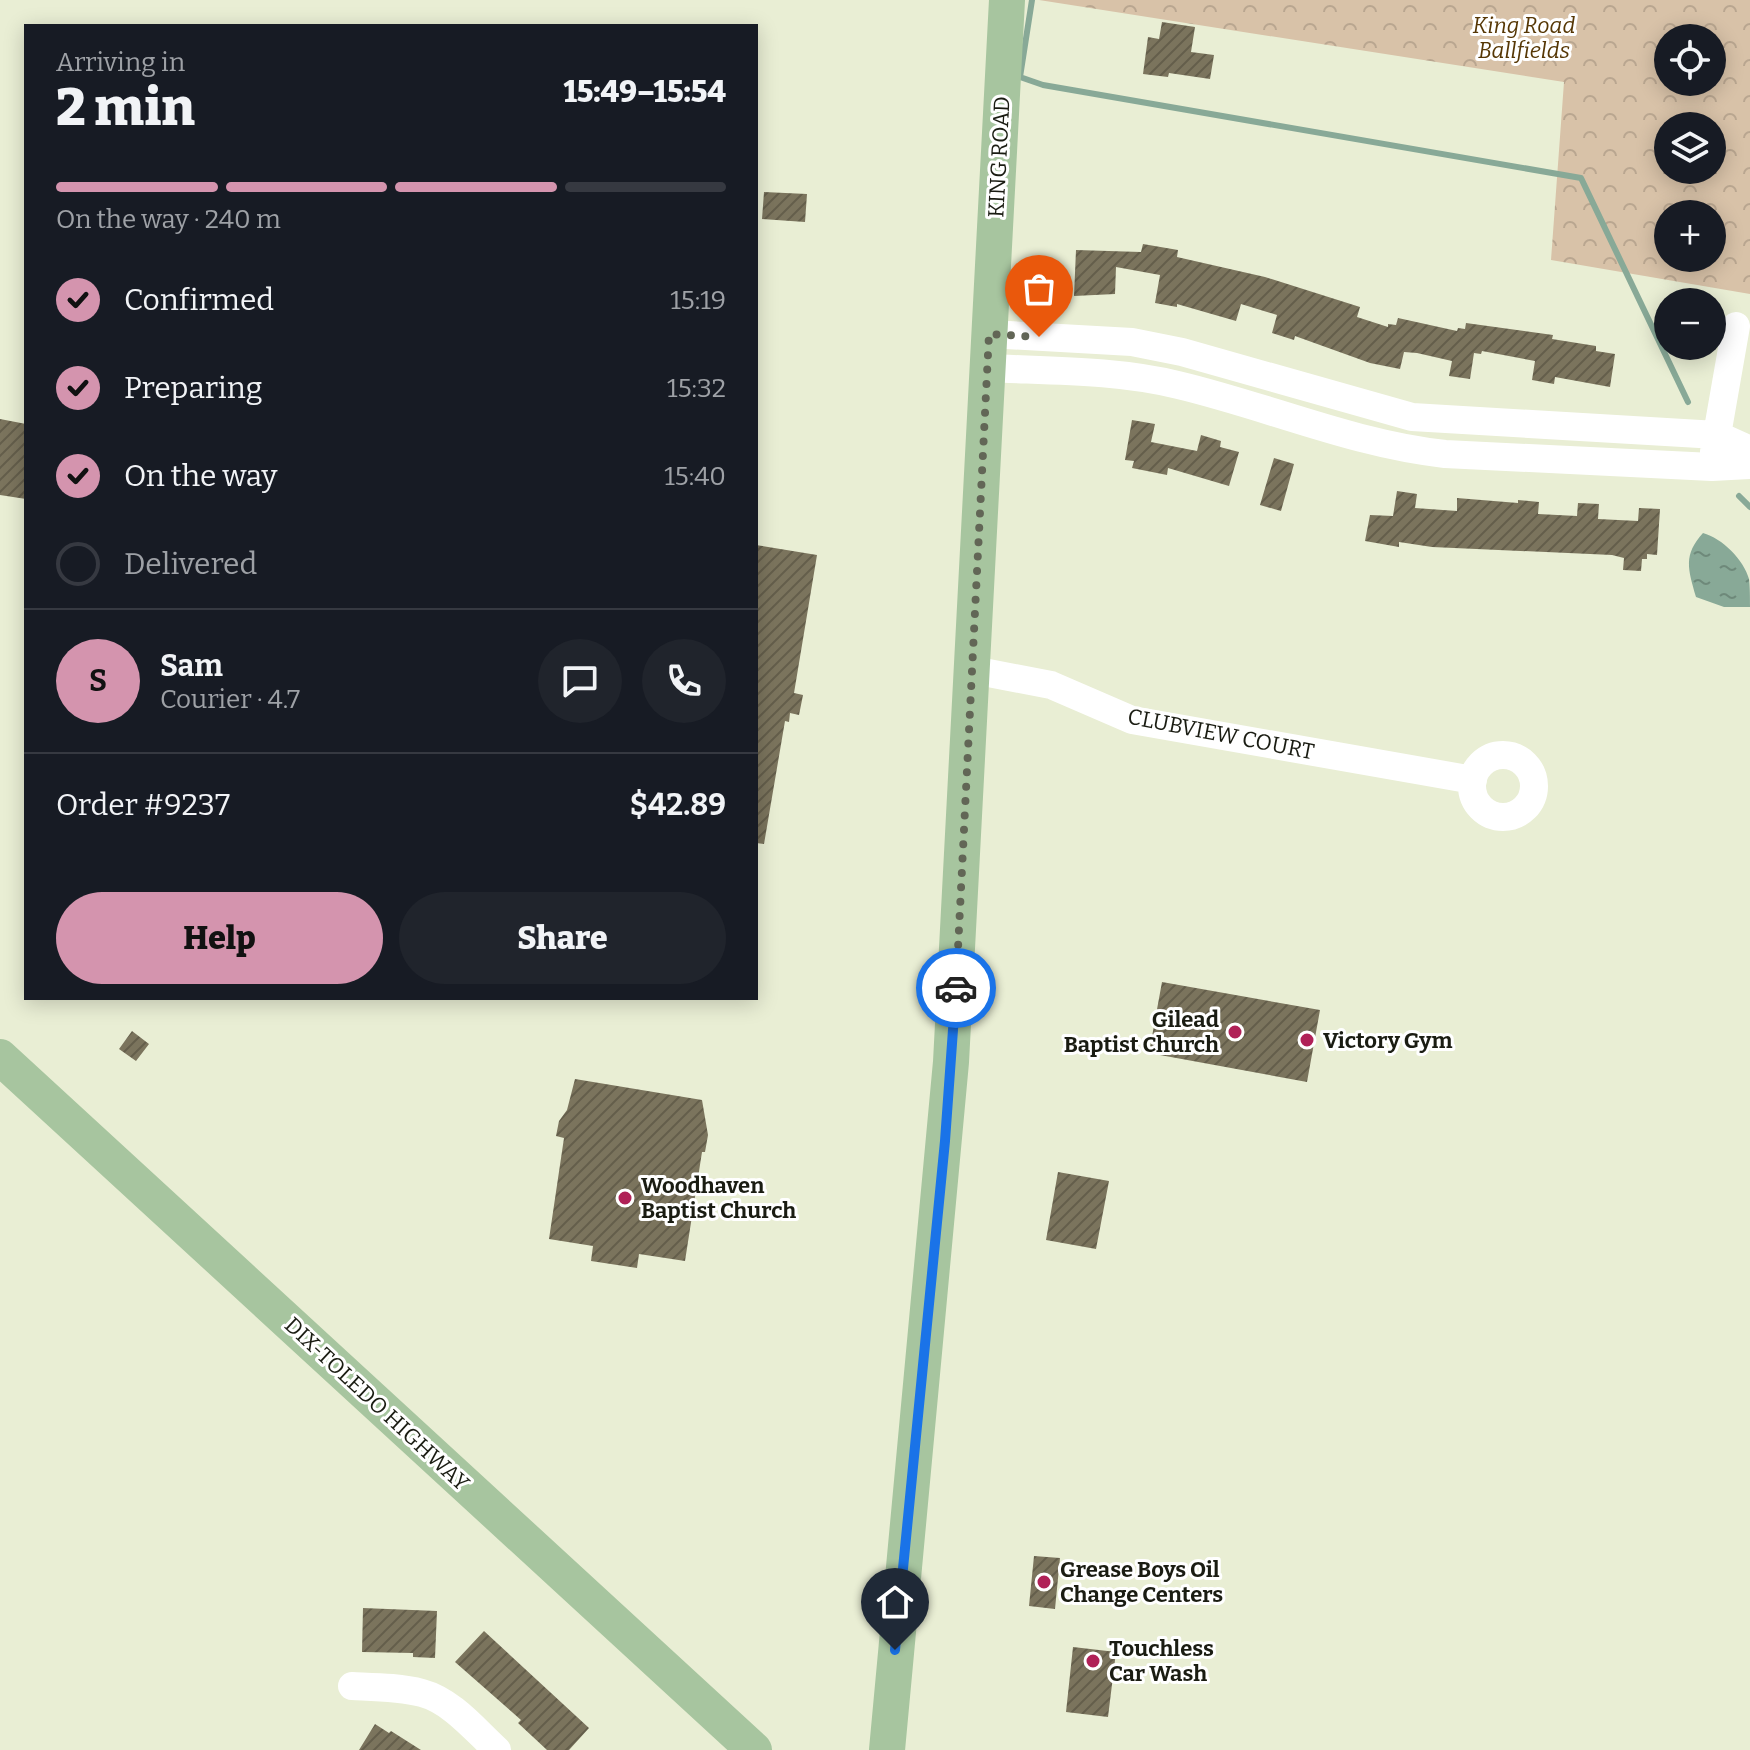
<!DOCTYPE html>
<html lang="en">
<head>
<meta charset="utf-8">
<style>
  :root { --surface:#171b24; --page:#20242c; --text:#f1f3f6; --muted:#9ea1a6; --line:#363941; --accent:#d494ae }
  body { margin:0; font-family:Bitter,serif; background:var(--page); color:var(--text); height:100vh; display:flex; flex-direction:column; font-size:30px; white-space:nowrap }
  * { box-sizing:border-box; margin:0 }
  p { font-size:26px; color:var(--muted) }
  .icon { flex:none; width:44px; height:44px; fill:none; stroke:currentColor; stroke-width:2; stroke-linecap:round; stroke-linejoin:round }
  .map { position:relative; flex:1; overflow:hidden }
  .details { position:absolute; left:24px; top:24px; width:734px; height:976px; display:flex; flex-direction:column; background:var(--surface); border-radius:0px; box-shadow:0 4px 20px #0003 }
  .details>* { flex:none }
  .buttons { position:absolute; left:1654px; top:24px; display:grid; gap:16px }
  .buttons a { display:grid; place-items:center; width:72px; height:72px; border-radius:50%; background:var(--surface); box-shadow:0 4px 20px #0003; font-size:40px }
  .pin { position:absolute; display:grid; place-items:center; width:68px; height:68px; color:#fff; margin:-82px -34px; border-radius:50% 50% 50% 0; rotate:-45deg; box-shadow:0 0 8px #0007 }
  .pin .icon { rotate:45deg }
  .courier { position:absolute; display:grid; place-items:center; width:80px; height:80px; margin:-40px; border:6px solid #1a73e8; border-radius:50%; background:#fff; color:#222; box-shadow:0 2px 10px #0007 }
  .summary em { font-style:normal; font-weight:800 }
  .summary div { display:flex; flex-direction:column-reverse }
  .summary { display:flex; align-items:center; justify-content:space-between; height:136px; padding:0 32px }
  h1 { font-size:52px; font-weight:800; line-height:60px }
  .bar { display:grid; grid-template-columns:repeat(4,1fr); gap:12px 8px; align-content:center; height:96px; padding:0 32px }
  .bar i { height:10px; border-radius:6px; background:var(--line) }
  .bar .current { background:var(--accent) }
  .bar p { grid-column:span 4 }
  .line { display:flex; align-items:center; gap:20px; padding:0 32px; border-top:2px solid var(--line) }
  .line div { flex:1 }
  .round { display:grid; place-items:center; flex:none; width:84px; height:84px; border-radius:42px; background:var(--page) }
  ol { padding:0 32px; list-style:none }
  li { display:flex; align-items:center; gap:24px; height:88px }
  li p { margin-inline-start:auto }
  li .icon { padding:8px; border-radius:50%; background:var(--accent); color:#111; stroke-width:4 }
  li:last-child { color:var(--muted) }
  li i { width:44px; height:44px; border:4px solid var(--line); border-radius:50% }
  .action { display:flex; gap:16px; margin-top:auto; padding:16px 32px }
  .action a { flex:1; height:92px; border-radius:48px; background:var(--accent); color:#111; font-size:32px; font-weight:800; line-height:92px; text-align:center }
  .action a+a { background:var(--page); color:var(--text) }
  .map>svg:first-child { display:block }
</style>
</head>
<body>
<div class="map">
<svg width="1750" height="1750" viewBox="0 0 1750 1750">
  <defs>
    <pattern id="forest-crowns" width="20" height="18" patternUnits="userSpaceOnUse" patternTransform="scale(2)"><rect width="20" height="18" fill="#d8c2a8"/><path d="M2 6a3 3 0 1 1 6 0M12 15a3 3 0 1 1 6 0" fill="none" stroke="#b9a690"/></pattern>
    <pattern id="water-ripples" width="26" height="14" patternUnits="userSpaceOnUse" patternTransform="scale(2)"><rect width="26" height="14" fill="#88a997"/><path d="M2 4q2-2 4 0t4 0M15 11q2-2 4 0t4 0" fill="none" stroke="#6e897a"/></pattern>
    <pattern id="building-hatch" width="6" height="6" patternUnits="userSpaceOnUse" patternTransform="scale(2)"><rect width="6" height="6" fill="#7b745d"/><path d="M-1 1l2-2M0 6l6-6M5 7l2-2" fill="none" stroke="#645e4b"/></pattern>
  </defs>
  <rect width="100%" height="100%" fill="#e9eed4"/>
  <path fill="url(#forest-crowns)" fill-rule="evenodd" d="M1039,0H1750V294L1551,260L1564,82ZM1668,38H1712V82H1668ZM1668,126H1712V170H1668ZM1712,214V258H1668V214Z"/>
  <path fill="url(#water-ripples)" d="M1703,533C1722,538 1744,560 1749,579C1750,587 1750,598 1750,607H1724L1696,597C1688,569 1683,555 1703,533Z"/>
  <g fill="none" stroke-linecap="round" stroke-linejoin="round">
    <path stroke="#88a997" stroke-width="6" d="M1032,0L1020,77L1043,85L1581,178L1688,402
      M1739,496L1750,507"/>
  </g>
  <path fill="url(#building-hatch)" d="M1162,22L1195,27L1191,52L1214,55L1210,79L1169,73L1168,77L1143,74L1148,37L1159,39Z
    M764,192L807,194L805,222L762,219Z
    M1143,244L1178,250L1177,257L1265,277L1360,307L1357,317L1388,327V324L1396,325L1398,318L1457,331L1458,328L1465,329L1466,323L1553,335L1552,339L1596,346V351L1615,354L1610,387L1555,377L1554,384L1532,380L1535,361L1482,351L1481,354L1474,353L1470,379L1449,376L1452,361L1417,353L1404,352L1400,369L1370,363L1295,336L1294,340L1272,333L1277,315L1241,304L1236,321L1177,304V307L1155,303L1160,275L1116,267L1115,294L1074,296L1076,250L1141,252Z
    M0,419L26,424V499L0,495Z
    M1132,420L1155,424L1151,442L1197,451L1201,435L1221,441L1220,447L1239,452L1229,486L1168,468L1167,475L1132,468L1134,461L1125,460Z
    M1274,458L1294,464L1281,511L1260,505Z
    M1397,491L1417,494L1415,508L1457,511V498L1518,503V500L1539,502L1538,514L1577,516L1578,503L1599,504L1598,519L1638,521L1639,508L1660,509L1657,555L1647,554V559H1642L1641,571L1623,570L1624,558L1612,555L1432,547L1399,542V547L1365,541L1370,515L1393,516Z
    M756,545L817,555L794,693L803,695L799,715L790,713L789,722L785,721L764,844L756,843Z
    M1162,982L1320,1010L1307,1082L1149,1053Z
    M132,1031L149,1044L136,1061L119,1049Z
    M575,1079L702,1100L708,1135L705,1152H702L685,1261L639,1254L637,1268L591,1261L593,1246L549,1239L564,1138L556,1136L559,1121L567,1110Z
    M1058,1172L1109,1181L1096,1249L1046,1240Z
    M1034,1556L1060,1558L1055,1609L1029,1606Z
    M363,1608L437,1611L435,1658L413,1657V1653L362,1652Z
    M484,1631L589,1728L569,1750H547L518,1723L521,1720L455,1662Z
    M1073,1647L1116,1652L1108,1717L1066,1712Z
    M375,1724L389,1733L391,1731L421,1750H359Z"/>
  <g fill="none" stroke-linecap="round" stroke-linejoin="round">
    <path stroke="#fff" stroke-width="28" d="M989,334L1132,342L1182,352L1412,417L1717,435L1750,450
      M988,368C1051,371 1117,370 1178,385C1267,406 1353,444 1445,454L1712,467L1750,465
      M1714,452L1736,326
      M973,670L1051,685L1132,720L1473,780
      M1472 786a31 31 0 1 1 62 0a31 31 0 1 1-62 0Z
      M352,1686C375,1687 399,1687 422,1693C452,1701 475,1730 497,1750"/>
    <path stroke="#a7c59f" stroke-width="36" d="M0,1057L754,1750
      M887,1750L951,1062L1007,0"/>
  </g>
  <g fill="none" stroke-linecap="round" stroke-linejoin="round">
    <path stroke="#626656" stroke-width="8" stroke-dasharray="0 14.4" d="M956,988L989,334L1039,337"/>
    <path stroke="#1a73e8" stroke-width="10" d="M895,1650L945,1141L956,988"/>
  </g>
  <g fill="#b02157" stroke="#fff" stroke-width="3">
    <circle cx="1235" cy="1032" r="8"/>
    <circle cx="1307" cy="1040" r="8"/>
    <circle cx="625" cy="1198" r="8"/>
    <circle cx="1044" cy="1582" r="8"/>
    <circle cx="1093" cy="1661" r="8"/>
  </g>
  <g text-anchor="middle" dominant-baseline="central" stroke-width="6" stroke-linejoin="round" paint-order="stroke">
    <g font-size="22" font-style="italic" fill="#563705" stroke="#fff">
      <text x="1524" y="25">King Road<tspan x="1524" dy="25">Ballfields</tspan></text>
    </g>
    <g font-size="22" fill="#1a1c12" stroke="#fff">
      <text transform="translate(999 157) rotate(-87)">KING ROAD</text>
      <text transform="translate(1221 734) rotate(11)">CLUBVIEW COURT</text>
      <text transform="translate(377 1404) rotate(43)">DIX-TOLEDO HIGHWAY</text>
    </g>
    <g font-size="22" font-weight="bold" fill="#1a1c12" stroke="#fff" text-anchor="start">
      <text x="1219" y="1019" text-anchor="end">Gilead<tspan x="1219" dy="25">Baptist Church</tspan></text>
      <text x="1323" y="1040">Victory Gym</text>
      <text x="641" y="1185">Woodhaven<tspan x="641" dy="25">Baptist Church</tspan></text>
      <text x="1060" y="1569">Grease Boys Oil<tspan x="1060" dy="25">Change Centers</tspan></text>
      <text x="1109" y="1648">Touchless<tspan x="1109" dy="25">Car Wash</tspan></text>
    </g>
  </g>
</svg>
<div class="buttons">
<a><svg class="icon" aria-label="locate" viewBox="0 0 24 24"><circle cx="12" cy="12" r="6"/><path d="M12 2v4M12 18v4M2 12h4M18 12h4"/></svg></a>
<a><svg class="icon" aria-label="layers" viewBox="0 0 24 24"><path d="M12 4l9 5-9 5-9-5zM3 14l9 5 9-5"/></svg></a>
<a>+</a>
<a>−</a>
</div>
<div class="pin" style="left:1039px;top:337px;background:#ea580c"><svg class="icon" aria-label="bag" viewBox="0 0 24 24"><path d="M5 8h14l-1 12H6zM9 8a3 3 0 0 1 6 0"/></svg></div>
<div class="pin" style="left:895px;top:1650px;background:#1f2937"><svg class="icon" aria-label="home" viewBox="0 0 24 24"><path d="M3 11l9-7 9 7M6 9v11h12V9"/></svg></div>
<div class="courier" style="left:956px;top:988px"><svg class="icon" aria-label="car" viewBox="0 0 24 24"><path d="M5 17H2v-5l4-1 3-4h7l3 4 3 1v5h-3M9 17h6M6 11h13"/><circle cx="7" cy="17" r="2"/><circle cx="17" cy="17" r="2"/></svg></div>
<section class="details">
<div class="summary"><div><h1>2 min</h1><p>Arriving in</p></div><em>15:49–15:54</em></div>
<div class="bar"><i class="current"></i><i class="current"></i><i class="current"></i><i></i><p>On the way · 240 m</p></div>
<ol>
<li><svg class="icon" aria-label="check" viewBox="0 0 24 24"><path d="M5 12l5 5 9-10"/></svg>Confirmed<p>15:19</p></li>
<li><svg class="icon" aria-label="check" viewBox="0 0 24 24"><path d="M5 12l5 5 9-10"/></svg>Preparing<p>15:32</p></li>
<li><svg class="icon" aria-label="check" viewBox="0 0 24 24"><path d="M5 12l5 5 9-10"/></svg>On the way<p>15:40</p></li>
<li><i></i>Delivered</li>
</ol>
<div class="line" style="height:144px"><b class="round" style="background:var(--accent);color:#111">S</b><div><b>Sam</b><p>Courier · 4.7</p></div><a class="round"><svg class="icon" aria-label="chat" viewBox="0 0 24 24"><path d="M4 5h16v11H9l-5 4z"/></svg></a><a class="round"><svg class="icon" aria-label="phone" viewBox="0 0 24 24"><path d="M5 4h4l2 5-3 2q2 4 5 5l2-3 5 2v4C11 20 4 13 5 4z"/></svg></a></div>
<div class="line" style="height:104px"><div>Order #9237</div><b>$42.89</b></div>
<div class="action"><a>Help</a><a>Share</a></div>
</section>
</div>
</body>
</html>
